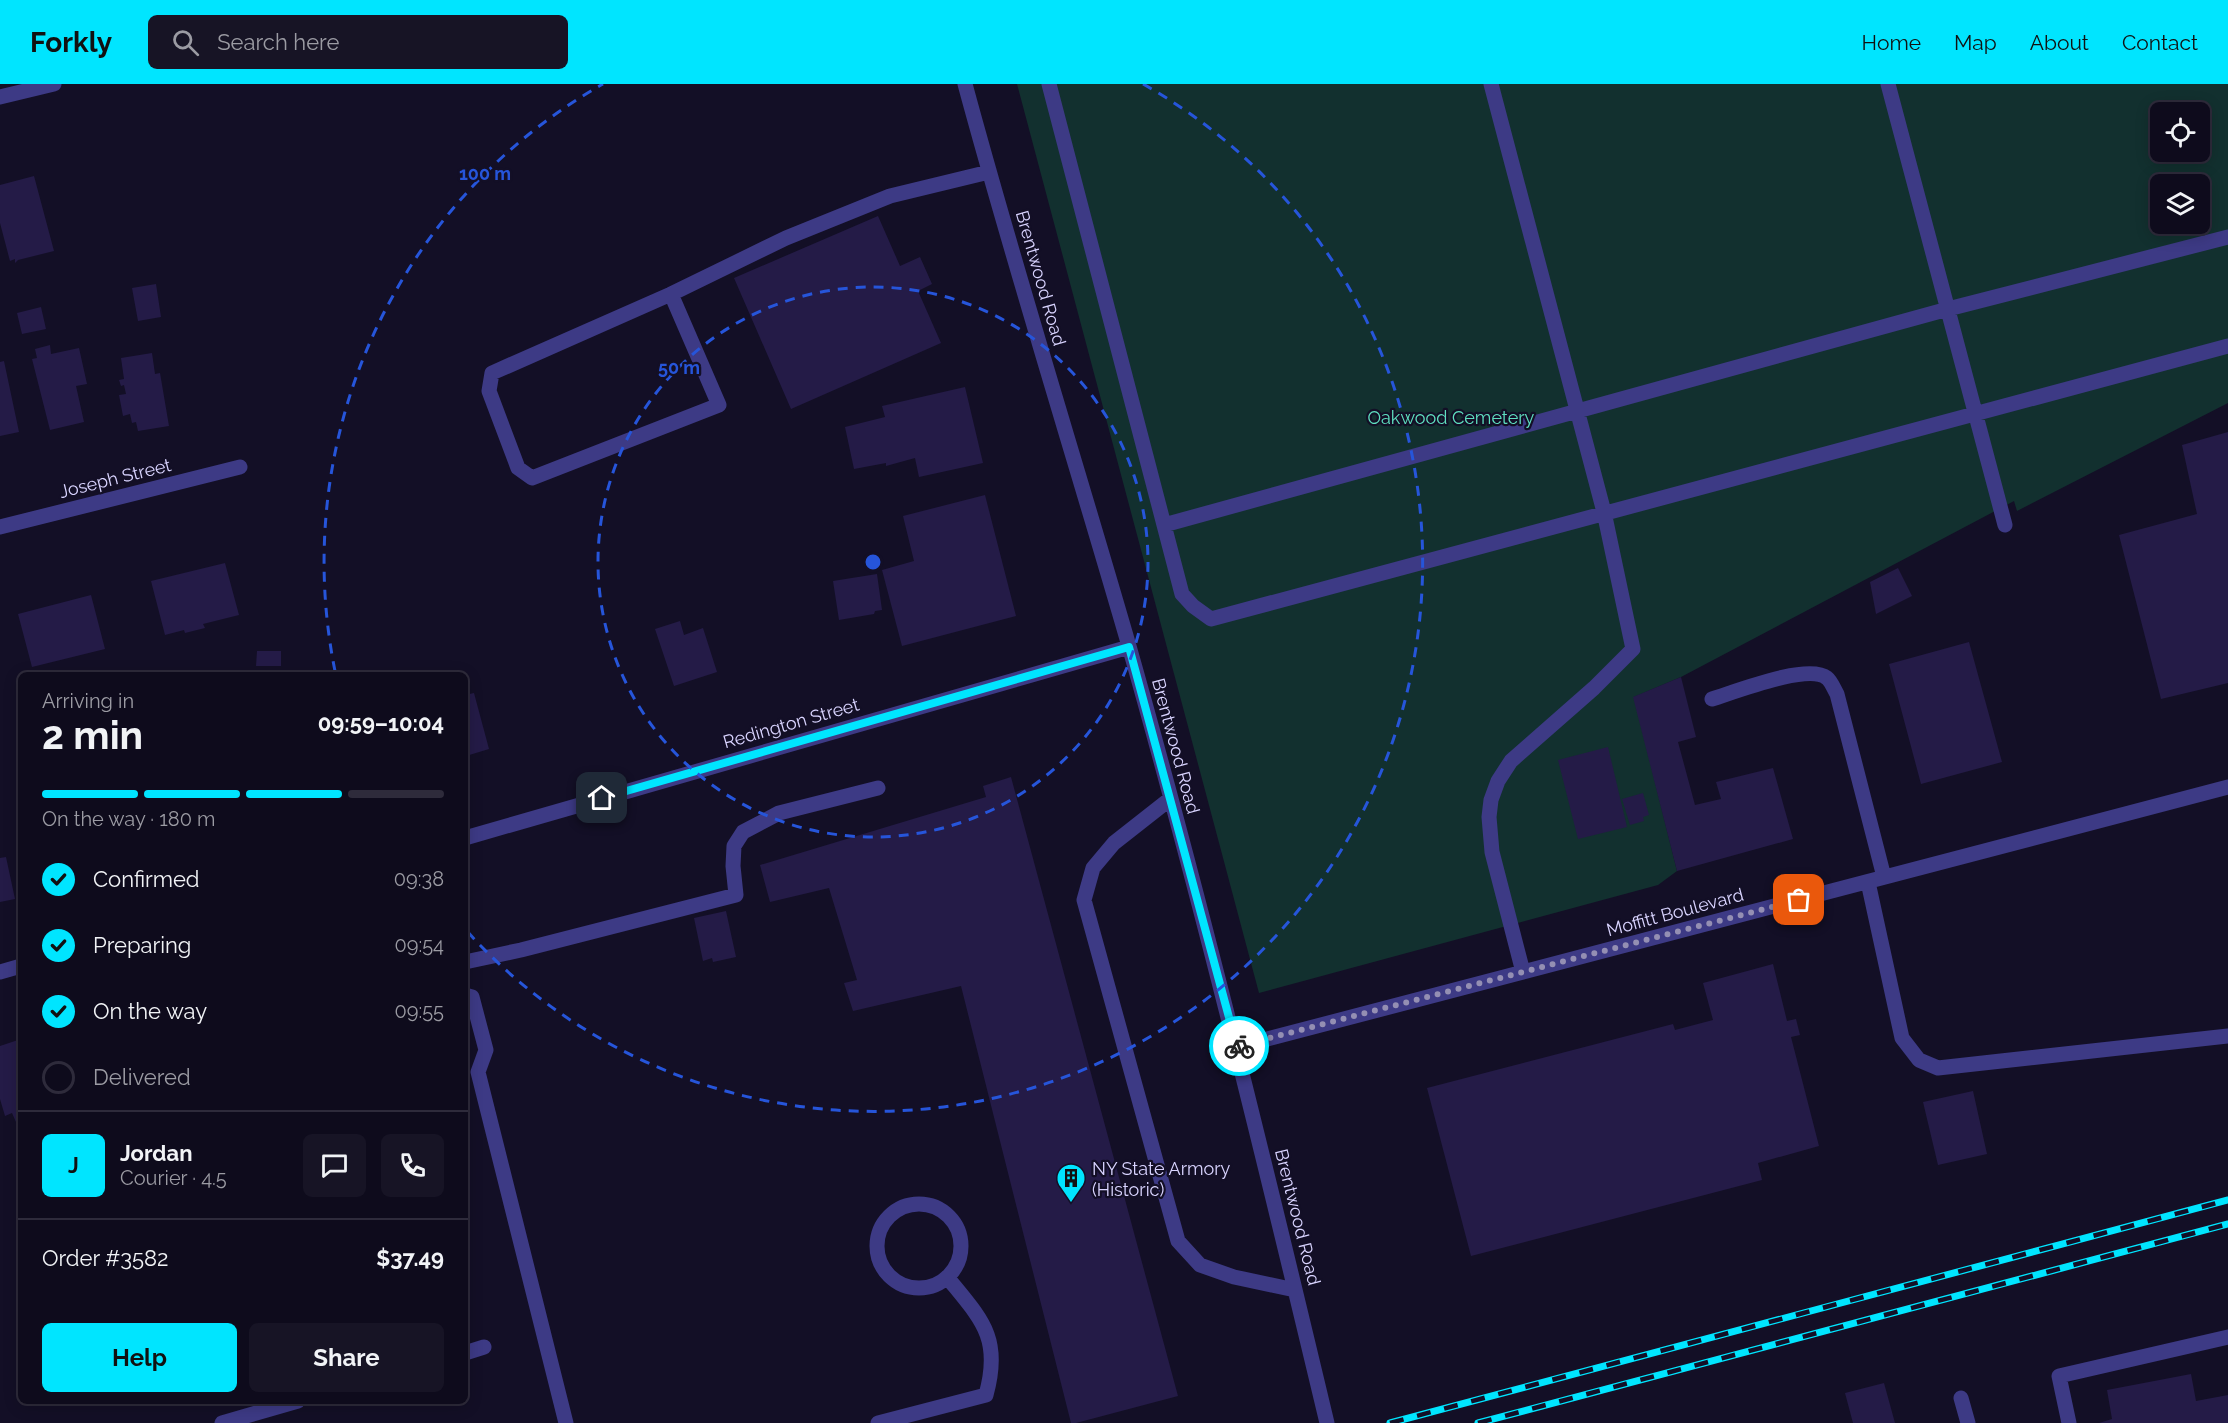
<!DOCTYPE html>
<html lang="en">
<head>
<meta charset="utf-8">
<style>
  :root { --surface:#0e0b1c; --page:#171425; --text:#f1f3f6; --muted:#9b9ba3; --line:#2e2b3b; --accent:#00e5ff }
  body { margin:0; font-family:Raleway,sans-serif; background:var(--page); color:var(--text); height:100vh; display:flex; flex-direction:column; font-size:22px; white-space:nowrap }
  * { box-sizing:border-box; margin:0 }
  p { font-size:20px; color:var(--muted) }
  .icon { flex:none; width:33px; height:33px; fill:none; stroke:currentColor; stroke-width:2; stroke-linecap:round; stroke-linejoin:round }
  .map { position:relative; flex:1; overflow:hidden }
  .side { position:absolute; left:18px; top:588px; width:450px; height:732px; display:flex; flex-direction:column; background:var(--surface); border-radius:9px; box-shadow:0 3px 15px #0003,0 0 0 2px var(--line) }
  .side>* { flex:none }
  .fabs { position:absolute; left:2150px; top:18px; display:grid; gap:12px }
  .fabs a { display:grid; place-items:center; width:60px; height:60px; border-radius:9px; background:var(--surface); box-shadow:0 3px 15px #0003,0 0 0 2px var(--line); font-size:30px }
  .pin { position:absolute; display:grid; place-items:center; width:51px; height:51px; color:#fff; margin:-26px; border-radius:12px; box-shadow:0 3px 9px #0006 }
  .courier { position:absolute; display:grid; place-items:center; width:60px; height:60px; margin:-30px; border:4px solid #00e5ff; border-radius:50%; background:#fff; color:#222; box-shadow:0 2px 8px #0007 }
  .headline em { font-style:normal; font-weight:700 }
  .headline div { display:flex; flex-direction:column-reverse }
  .headline { display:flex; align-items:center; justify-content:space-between; height:102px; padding:0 24px }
  h1 { font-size:39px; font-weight:700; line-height:45px }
  .bar { display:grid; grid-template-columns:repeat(4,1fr); gap:9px 6px; align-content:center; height:72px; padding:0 24px }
  .bar i { height:8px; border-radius:4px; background:var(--line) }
  .bar .on { background:var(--accent) }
  .bar p { grid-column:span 4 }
  .line { display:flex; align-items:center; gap:15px; padding:0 24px; border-top:2px solid var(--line) }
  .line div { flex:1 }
  .round { display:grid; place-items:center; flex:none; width:63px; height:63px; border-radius:9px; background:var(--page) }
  ol { padding:0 24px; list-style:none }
  li { display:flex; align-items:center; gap:18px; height:66px }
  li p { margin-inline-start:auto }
  li .icon { padding:6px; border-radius:50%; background:var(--accent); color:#111; stroke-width:4 }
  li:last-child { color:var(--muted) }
  li i { width:33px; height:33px; border:3px solid var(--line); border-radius:50% }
  .button { display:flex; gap:12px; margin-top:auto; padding:12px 24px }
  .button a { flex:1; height:69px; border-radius:9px; background:var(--accent); color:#111; font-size:24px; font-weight:700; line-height:69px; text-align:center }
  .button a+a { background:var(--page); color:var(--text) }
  header { display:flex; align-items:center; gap:36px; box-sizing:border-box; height:84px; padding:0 30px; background:var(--accent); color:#111 }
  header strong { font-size:28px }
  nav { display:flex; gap:33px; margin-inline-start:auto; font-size:21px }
  .search { width:420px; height:54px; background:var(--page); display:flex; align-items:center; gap:15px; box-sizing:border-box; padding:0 21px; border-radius:9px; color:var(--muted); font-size:22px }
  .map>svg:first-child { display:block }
</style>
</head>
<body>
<header>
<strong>Forkly</strong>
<div class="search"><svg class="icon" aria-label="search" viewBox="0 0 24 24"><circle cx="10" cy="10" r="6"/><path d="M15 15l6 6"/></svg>Search here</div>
<nav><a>Home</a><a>Map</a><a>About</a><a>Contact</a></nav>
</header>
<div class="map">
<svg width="2228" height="1339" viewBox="0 0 2228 1339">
  <rect width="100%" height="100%" fill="#130f26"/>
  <path fill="#12302f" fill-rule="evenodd" d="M1017,0H2228V319L2017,427L2014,417L1681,593L1634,613L1677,787L1658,801L1259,909ZM2160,28H2199V68H2160ZM2160,100H2199V140H2160Z"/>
  <path fill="#241b47" d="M34,92L54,167L18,176L15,179V175L10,177L0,139V101Z
    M878,132L900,182L920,173L932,200L918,207L941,259L791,325L734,194Z
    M156,200L161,233L138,237L132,204Z
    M41,223L46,245L22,250L17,229Z
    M50,261L51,270L79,264L87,300L76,302L84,338L50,346L32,275L37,274L35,265Z
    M152,269L155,290L160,289L169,342L138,347L136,338L132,339L130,330L123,332L119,311L126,310L124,301L121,302L119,296L124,295L121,274Z
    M4,277L19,348L0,352V278Z
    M965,303L983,379L919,393L915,374L886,382V379L854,385L845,343L885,333L882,322Z
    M2228,348V599L2161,615L2119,451L2197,430L2182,361Z
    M985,411L1016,532L902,562L882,486L914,477L903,432Z
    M225,479L239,531L203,540L205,544L185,549L184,546L165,551L151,497Z
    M1898,484L1912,512L1876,530L1870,498Z
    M877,490L882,526L875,527L874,530L839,536L833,497Z
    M91,511L105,565L32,583L18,530Z
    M680,537L684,551L703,544L717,588L674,602L655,545Z
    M1969,558L2002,678L1921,700L1889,580Z
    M257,567H281V582H256Z
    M1681,593L1696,653L1678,658L1695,721L1721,715L1716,698L1773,684L1793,755L1677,787L1633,613Z
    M474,609L489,665L466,672L465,611Z
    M1608,663L1627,743L1578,755L1558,676Z
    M1011,693L1178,1312L1076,1339H1071L961,902L853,927L844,899L857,896L829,804L770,818L760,781L986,713L983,702Z
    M1643,709L1649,731L1643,733L1644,737L1630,741L1622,715Z
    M6,773L15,815L0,818V774Z
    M726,827L736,873L713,878L712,874L703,877L694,834Z
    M1773,880L1787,937L1796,935L1800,951L1791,953L1819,1062L1758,1079L1762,1096L1471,1172L1427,1004L1673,940L1675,946L1713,936L1703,899Z
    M21,955V1037L16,1038L12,1029L5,1032L0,1015V962Z
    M1973,1007L1987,1070L1938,1081L1923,1018Z
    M2191,1290L2196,1317L2228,1311V1339H2099L2112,1335L2107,1306Z
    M1884,1299L1895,1339H1853L1845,1309Z"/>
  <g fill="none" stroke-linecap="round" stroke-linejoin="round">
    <path stroke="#3d3a85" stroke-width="15" d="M965,0C1016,189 1075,375 1129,562C1202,820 1265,1079 1327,1339
      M1049,0L1182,510L1193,522L1211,535L2228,262
      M1491,0L1604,428L1633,565L1594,604L1511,677L1498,697L1491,716L1489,733L1492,768L1523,888
      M1888,0L2005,441
      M0,13L54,0
      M671,210L719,321L532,394L518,384L489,307L492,289L671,210L786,154L890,112L989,88
      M1164,441L1948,225L2228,153
      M0,443L240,383
      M1712,615C1735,608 1808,579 1827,594C1831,597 1834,605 1837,610L1884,793
      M1170,715L1114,759L1093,784L1084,816L1178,1157L1200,1181L1234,1193L1295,1206
      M465,754L1129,563
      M1868,798L1902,954L1919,976L1938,984L2228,952
      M465,878L521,866L736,811L733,782L734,762L743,748L779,729L878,704
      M0,888L21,882
      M465,911L472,913L486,966L478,988L566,1339
      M1237,963L2228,703
      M877 1162a42 42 0 1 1 84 0a42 42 0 1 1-84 0Z
      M465,1269L484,1263
      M1961,1314L1968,1339
      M222,1339L298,1317
      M878,1339L986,1311C1002,1253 981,1235 947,1193
      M2069,1339L2059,1292L2228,1253"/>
    <g stroke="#00e5ff" stroke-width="7">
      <path id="rail" d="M1390,1339L2228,1116
        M1478,1339L2228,1140"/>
    </g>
    <use href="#rail" stroke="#130f26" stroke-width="4.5" stroke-dasharray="14" stroke-linecap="butt"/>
  </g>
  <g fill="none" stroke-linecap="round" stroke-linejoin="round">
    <path stroke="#948fb3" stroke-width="6" stroke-dasharray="0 10.8" d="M1239,962L1799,816"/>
    <path stroke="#00e5ff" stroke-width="8" d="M602,714L1129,563L1237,963L1239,962"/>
  </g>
  <g fill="none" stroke="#2655da" stroke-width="3" stroke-dasharray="10 8">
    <circle cx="873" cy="478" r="275"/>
    <path d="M335 587A549 549 0 0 1 603 0M1143 0A549 549 0 1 1 465 845"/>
  </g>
  <defs>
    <g id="building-pin" transform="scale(1.5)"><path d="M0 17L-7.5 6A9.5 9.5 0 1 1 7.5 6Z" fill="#00e5ff" stroke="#130f26"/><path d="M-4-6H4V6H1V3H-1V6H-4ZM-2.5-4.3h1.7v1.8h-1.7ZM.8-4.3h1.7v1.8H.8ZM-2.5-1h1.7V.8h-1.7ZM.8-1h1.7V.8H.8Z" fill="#111"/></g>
  </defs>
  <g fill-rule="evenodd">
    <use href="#building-pin" x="1071" y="1094"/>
  </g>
  <g text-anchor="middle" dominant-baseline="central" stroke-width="4.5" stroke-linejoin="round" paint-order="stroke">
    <g font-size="18" fill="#d9d4ff" stroke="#130f26">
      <text transform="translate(1041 194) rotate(74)">Brentwood Road</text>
      <text transform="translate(115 394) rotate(-14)">Joseph Street</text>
      <text transform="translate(791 639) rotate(-16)">Redington Street</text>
      <text transform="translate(1176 662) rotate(75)">Brentwood Road</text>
      <text transform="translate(1675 828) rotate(-15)">Moffitt Boulevard</text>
      <text transform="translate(1298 1133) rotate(76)">Brentwood Road</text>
    </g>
    <g font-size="18" fill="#5fe0c0" stroke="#130f26">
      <text x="1451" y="333">Oakwood Cemetery</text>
    </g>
    <g font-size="18" fill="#d9d4ff" stroke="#130f26" text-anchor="start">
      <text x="1092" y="1084">NY State Armory<tspan x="1092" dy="21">(Historic)</tspan></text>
    </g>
  </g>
  <circle cx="873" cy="478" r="9" fill="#2655da" stroke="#130f26" stroke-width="3"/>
  <g font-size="18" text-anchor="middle" font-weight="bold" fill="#2655da" stroke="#130f26" stroke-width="4.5" stroke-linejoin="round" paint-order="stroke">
    <text x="485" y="96">100 m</text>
    <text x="679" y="290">50 m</text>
  </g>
</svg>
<div class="fabs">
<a><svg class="icon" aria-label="locate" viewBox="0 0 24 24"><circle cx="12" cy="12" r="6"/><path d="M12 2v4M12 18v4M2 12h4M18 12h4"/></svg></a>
<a><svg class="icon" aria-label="layers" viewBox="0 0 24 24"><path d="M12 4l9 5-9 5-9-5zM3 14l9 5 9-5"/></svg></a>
</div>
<div class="pin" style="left:1799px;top:816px;background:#ea580c"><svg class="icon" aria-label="bag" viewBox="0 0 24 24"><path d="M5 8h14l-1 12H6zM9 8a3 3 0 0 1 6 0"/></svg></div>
<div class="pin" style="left:602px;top:714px;background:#1f2937"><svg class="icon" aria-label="home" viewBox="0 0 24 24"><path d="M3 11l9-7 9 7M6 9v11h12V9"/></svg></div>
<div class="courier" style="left:1239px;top:962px"><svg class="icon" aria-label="bike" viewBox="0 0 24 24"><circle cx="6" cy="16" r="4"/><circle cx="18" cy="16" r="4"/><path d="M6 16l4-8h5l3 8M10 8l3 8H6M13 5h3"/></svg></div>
<section class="side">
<div class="headline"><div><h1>2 min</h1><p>Arriving in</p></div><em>09:59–10:04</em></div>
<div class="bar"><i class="on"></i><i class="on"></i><i class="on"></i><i></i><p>On the way · 180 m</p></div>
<ol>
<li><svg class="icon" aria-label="check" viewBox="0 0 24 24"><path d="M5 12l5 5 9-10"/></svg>Confirmed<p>09:38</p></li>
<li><svg class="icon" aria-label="check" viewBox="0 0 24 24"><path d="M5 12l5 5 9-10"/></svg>Preparing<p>09:54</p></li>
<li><svg class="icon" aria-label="check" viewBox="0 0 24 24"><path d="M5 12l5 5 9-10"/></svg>On the way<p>09:55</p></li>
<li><i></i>Delivered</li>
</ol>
<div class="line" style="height:108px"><b class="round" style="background:var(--accent);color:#111">J</b><div><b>Jordan</b><p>Courier · 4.5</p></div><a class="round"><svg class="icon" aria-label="chat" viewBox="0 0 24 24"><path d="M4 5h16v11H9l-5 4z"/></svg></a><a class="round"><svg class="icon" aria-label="phone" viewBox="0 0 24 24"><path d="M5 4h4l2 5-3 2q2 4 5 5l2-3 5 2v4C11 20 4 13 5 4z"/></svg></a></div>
<div class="line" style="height:78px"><div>Order #3582</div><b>$37.49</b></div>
<div class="button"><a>Help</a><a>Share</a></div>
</section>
</div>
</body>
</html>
